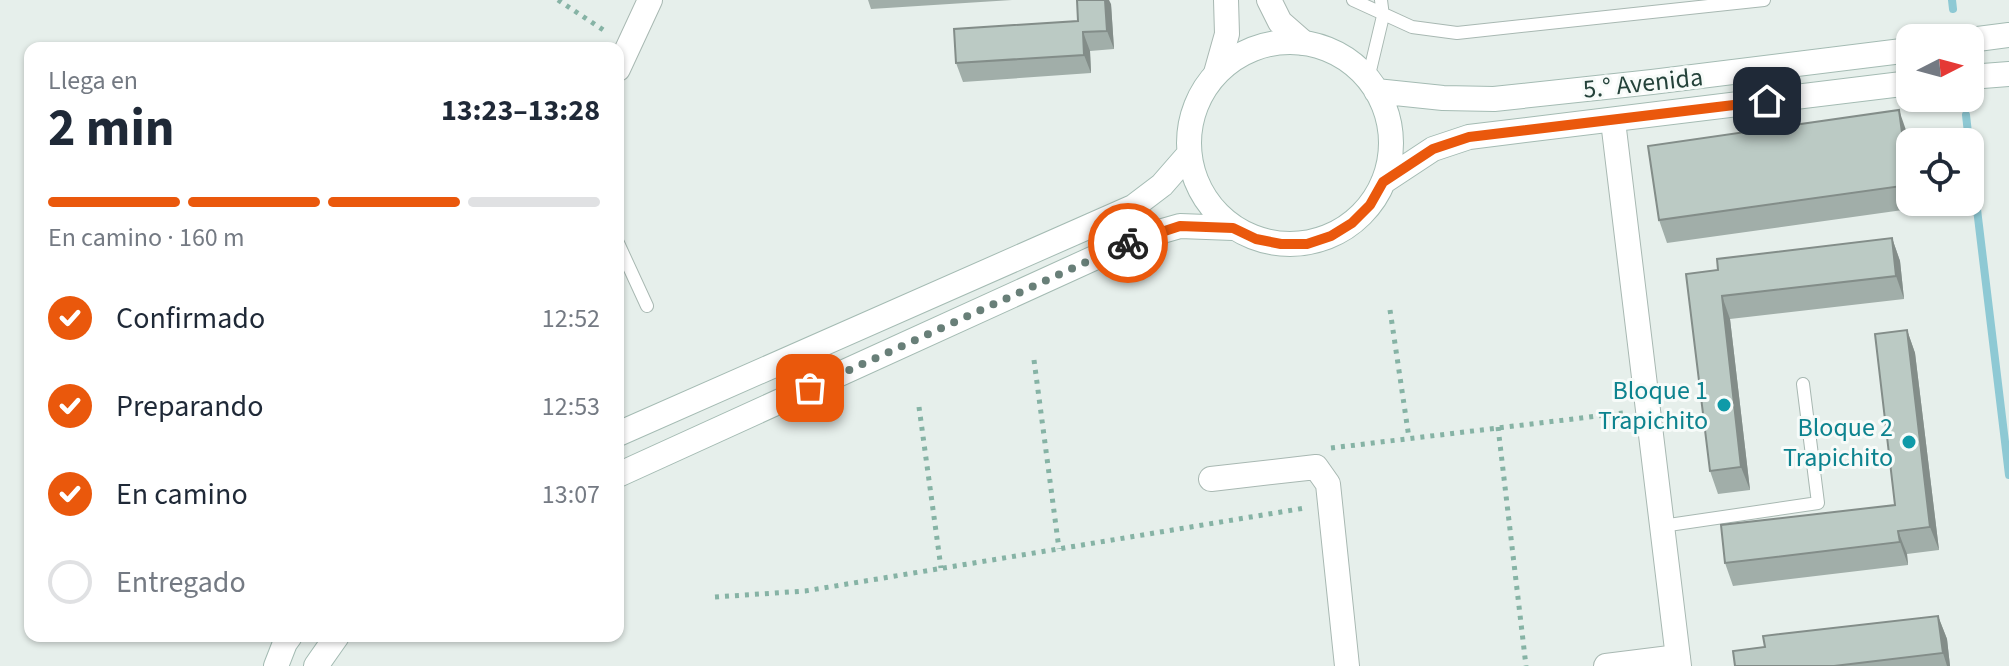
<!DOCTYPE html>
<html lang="es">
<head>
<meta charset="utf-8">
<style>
  :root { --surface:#fff; --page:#f2f2f3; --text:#1f2937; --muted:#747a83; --line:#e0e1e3; --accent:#ea580c }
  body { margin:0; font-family:"Source Sans 3",sans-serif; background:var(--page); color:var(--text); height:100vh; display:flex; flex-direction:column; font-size:30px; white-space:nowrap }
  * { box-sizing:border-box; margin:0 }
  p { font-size:26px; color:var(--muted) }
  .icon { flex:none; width:44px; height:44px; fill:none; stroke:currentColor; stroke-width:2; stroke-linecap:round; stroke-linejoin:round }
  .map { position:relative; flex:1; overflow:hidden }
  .side { position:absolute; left:24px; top:42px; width:600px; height:600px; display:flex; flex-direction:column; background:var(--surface); border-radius:16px; box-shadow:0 2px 6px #0004 }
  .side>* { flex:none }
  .needle { width:52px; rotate:84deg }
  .tools { position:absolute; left:1896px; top:24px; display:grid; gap:16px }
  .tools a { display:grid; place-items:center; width:88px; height:88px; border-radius:16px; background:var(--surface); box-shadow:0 2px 6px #0004; font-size:40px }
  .pin { position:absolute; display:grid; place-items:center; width:68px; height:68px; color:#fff; margin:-34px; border-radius:16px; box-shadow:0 4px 12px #0006 }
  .courier { position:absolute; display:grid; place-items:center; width:80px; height:80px; margin:-40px; border:6px solid #ea580c; border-radius:50%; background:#fff; color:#222; box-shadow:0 2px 10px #0007 }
  .overview em { font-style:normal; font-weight:700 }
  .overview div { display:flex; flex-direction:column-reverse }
  .overview { display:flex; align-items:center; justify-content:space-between; height:136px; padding:0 24px }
  h1 { font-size:52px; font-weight:700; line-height:60px }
  .bar { display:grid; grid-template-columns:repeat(4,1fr); gap:12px 8px; align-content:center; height:96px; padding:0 24px }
  .bar i { height:10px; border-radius:6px; background:var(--line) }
  .bar .selected { background:var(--accent) }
  .bar p { grid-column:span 4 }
  ol { padding:0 24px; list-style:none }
  li { display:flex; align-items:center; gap:24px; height:88px }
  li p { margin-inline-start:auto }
  li .icon { padding:8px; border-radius:50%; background:var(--accent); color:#fff; stroke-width:4 }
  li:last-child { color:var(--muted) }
  li i { width:44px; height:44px; border:4px solid var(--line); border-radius:50% }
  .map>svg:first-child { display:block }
</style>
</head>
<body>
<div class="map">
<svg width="2009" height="666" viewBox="0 0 2009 666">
  <rect width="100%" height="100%" fill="#e6efeb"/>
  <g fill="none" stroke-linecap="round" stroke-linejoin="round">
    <path stroke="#8ec9d4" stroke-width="8" d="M1952,0L1953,9
      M1966,115L1969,142
      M1970,151L2009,475"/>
    <g stroke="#a8b8b2" stroke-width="14">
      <path id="lane" d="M1353,0L1412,27L1457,33L1764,0
        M1368,79L1383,16L1381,0
        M618,243L647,306
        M1662,526L1818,503L1803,384"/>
    </g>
    <g stroke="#a8b8b2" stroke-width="26">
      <path id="street" d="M1269,0L1280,22L1304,43
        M618,69L650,0
        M1216,73L1227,34L1226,0
        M1613,121L1679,666
        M1211,479L1316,467L1328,484L1347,666
        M1606,666L1678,657"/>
    </g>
    <g stroke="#a4bbb3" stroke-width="26">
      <path id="secondary" d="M1970,40L2009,35
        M1189 143a101 101 0 1 1 202 0a101 101 0 1 1-202 0Z
        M1970,77L2009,74
        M1376,91L1443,98L1494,99L1652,82L1910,50
        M1383,182L1433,149L1469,137L1910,83
        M618,434L1133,207L1162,185L1189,154
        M618,475L1138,238L1180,226L1233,228
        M276,666L285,643L290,636
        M316,666L337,636"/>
    </g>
    <path stroke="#86b3a5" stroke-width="5" stroke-dasharray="4 6" stroke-linecap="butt" d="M558,0L608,33
      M1390,310L1409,438
      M1034,360L1059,549
      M919,407L941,568
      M1498,427L1526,666
      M1331,448L1623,413
      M715,597L805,591L1305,508"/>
    <use href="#lane" stroke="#fff" stroke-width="12"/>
    <use href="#street" stroke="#fff" stroke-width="24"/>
    <use href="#secondary" stroke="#fff" stroke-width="24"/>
  </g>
  <path fill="#a1aea9" d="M868,0H1012L871,9Z
    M1111,4L1114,49L1090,51L1091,73L963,82L956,63L1078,21Z
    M1907,133L1910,155V202H1917V208L1667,243L1659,220Z
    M1892,238L1900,261L1904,299L1730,319L1750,490L1718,494L1710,471L1718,270Z
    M1907,330L1915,353L1939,550L1907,554L1908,565L1733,586L1725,563L1895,505Z
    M1938,616L1947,639L1950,666H1735L1765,647Z"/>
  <path fill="#838d89" d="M1105,0H1109L1111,4L1114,49L1107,31Z
    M1083,32L1090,51L1091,73L1084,55Z
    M1899,110L1907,133L1910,155V187Z
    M1892,238L1900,261L1904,299L1896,276Z
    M1722,296L1730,319L1750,490L1741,467Z
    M1907,330L1915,353L1939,550L1930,527Z
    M1898,531L1907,554L1908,565L1900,542Z
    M1938,616L1947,639L1950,666H1947L1943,653Z"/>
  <path fill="#bbcac4" stroke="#838d89" stroke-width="2" d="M1077,0H1105L1107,31L1083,32L1084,55L956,63L954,29L1078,21Z
    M1899,110L1909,185L1659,220L1648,146Z
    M1892,238L1896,276L1722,296L1741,467L1710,471L1686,274L1718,270L1717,259Z
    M1907,330L1930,527L1898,531L1900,542L1725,563L1721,525L1895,505L1875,334Z
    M1938,616L1943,653L1834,666H1735L1733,651L1765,647L1763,636Z"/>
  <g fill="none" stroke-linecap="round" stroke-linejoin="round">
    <path stroke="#687f78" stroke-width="8" stroke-dasharray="0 14.4" d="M810,388L1128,243"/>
    <path stroke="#ea580c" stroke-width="10" d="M1128,243L1180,226L1233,228L1256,239L1281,244H1307L1331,236L1352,223L1370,205L1383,182L1433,149L1469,137L1767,101"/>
  </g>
  <g fill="#0f9aa8" stroke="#f7fbf9" stroke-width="3">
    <circle cx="1724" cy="405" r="8"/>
    <circle cx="1909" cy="442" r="8"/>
  </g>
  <g text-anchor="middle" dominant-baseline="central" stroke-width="6" stroke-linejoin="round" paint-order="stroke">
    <g font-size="26" fill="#24423a" stroke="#f7fbf9">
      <text transform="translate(1643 83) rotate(-6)">5.° Avenida</text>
    </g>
    <g font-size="26" fill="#0d838f" stroke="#f7fbf9" text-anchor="end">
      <text x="1708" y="390">Bloque 1<tspan x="1708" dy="30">Trapichito</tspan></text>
      <text x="1893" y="427">Bloque 2<tspan x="1893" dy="30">Trapichito</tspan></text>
    </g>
  </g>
</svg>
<div class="tools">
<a><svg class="needle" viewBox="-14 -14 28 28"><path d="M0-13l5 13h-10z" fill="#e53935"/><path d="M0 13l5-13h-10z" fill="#747a83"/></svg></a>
<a><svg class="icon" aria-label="locate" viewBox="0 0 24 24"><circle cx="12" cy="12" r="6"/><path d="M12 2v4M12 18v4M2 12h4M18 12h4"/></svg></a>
</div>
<div class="pin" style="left:810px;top:388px;background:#ea580c"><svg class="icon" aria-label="bag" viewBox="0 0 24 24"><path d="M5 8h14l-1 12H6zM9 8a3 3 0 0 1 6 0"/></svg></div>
<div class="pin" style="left:1767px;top:101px;background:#1f2937"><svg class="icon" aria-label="home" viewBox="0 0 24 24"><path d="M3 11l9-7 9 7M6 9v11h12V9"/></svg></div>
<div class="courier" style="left:1128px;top:243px"><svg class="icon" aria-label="bike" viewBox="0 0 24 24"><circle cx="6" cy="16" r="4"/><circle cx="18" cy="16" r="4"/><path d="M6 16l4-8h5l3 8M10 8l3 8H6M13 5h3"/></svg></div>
<section class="side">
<div class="overview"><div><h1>2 min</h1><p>Llega en</p></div><em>13:23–13:28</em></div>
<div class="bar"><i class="selected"></i><i class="selected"></i><i class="selected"></i><i></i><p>En camino · 160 m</p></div>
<ol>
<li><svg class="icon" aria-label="check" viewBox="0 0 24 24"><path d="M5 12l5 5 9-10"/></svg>Confirmado<p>12:52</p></li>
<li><svg class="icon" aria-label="check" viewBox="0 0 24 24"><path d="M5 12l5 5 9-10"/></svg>Preparando<p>12:53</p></li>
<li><svg class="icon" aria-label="check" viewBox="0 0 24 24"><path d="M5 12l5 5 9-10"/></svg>En camino<p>13:07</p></li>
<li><i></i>Entregado</li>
</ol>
</section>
</div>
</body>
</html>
